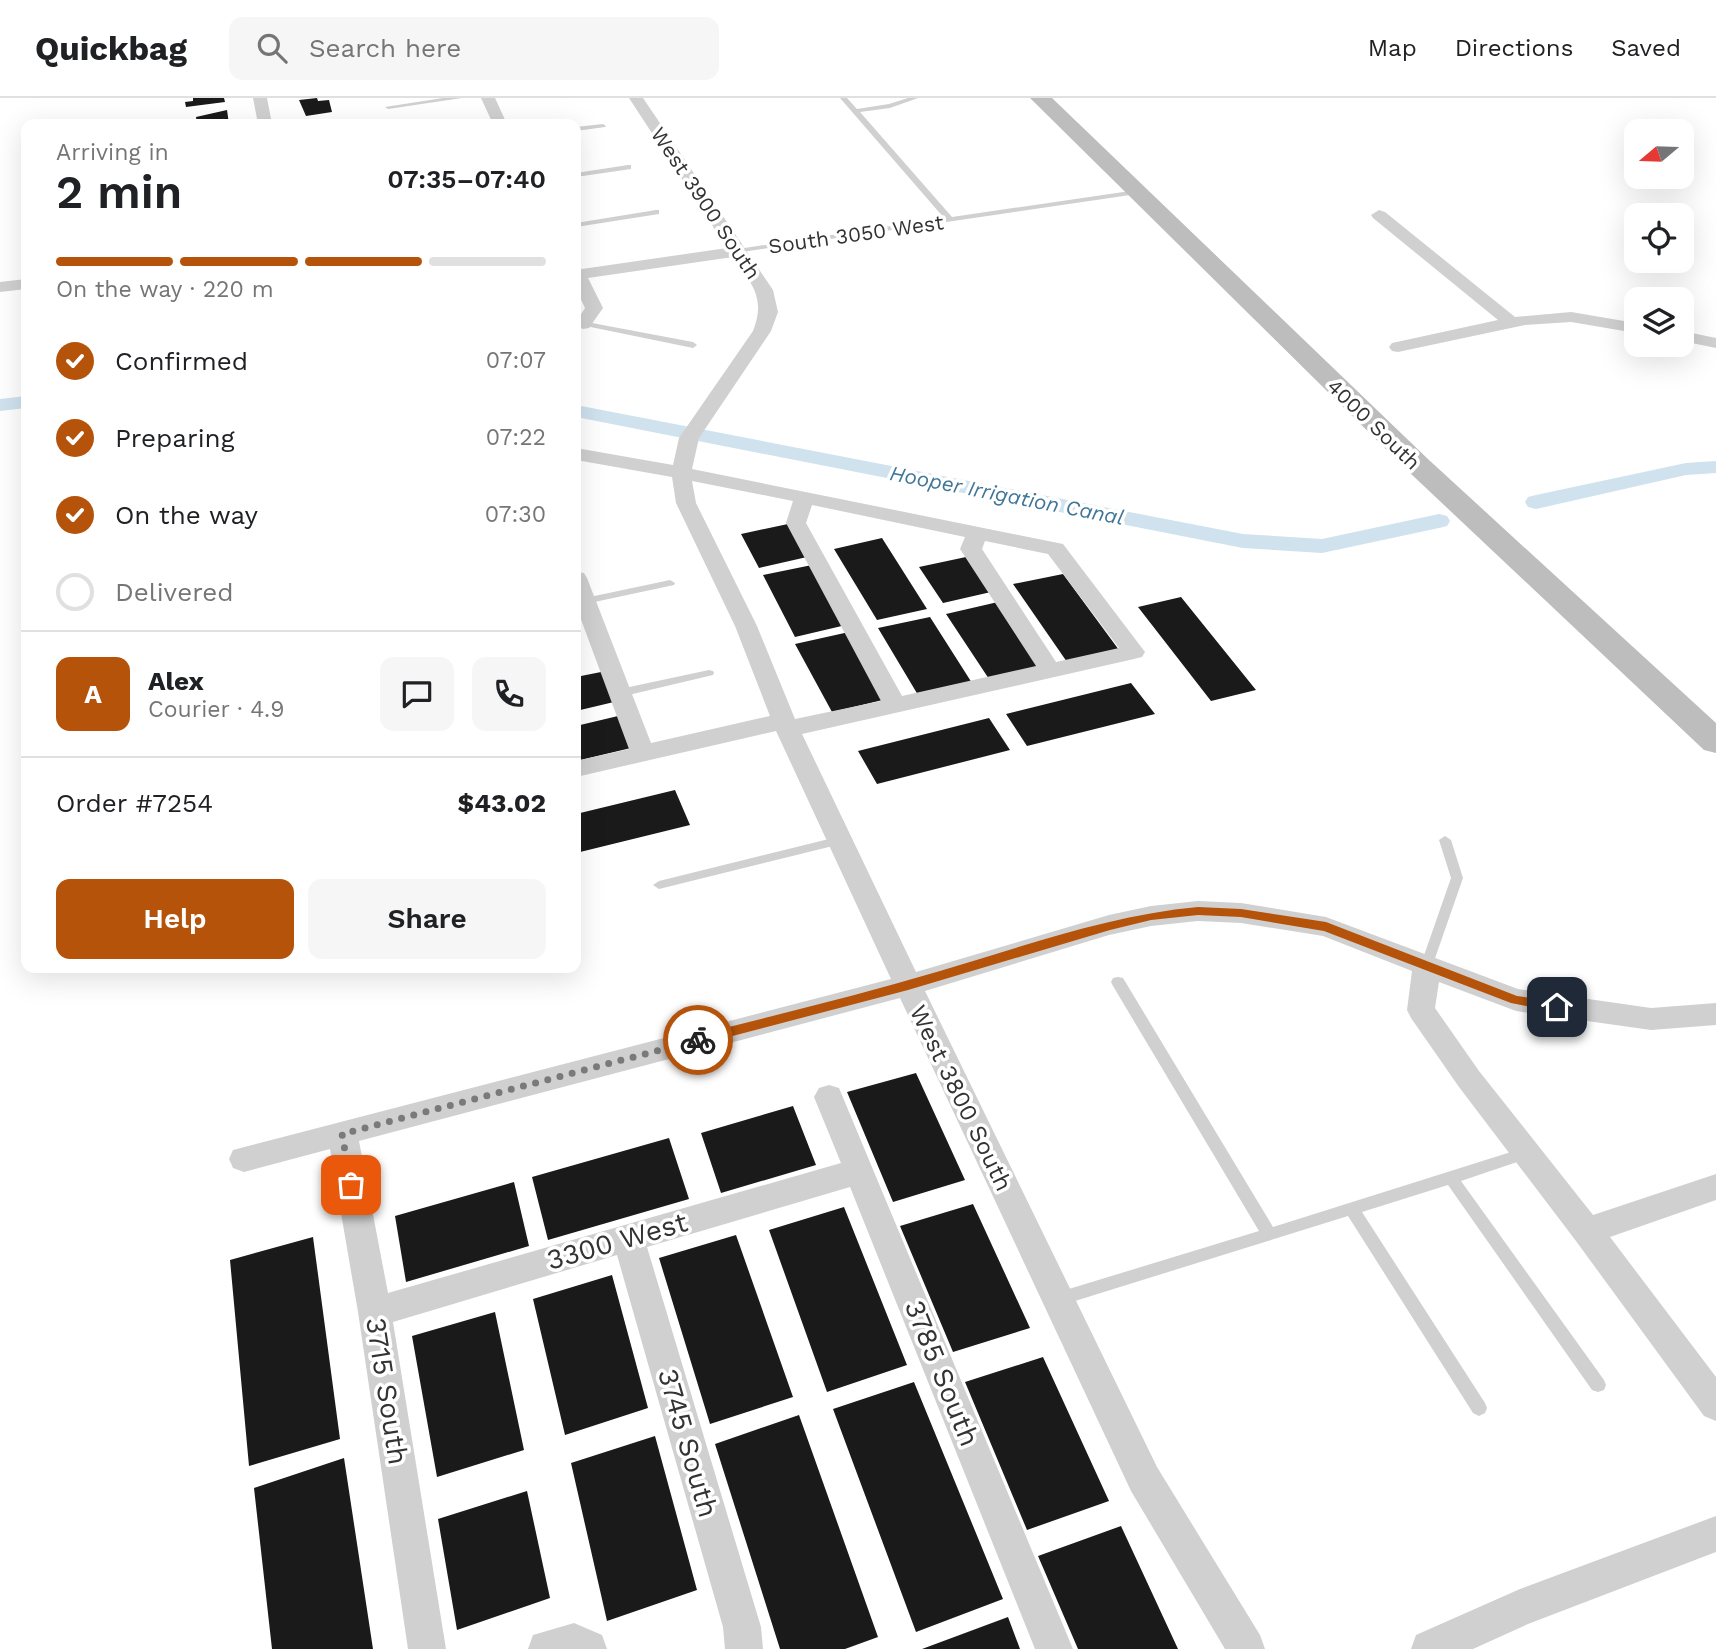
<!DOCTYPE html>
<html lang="en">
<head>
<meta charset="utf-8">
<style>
  :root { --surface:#fff; --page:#f6f6f6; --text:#202124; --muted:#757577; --line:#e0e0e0; --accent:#b45309 }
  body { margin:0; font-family:"Work Sans",sans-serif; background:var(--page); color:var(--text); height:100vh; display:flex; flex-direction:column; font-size:26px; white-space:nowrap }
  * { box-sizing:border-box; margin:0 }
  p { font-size:23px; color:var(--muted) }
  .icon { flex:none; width:38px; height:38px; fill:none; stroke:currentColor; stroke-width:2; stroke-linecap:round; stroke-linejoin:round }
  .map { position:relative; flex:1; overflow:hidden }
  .panel { position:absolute; left:21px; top:21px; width:560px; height:854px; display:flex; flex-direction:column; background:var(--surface); border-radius:14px; box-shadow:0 7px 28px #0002 }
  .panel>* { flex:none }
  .needle { width:46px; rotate:251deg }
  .buttons { position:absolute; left:1624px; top:21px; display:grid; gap:14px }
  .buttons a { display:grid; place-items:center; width:70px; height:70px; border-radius:14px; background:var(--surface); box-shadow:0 7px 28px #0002; font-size:35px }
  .pin { position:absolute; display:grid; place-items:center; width:60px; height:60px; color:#fff; margin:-30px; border-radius:14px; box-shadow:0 4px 10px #0006 }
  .courier { position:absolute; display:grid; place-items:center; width:70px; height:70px; margin:-35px; border:5px solid #b45309; border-radius:50%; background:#fff; color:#222; box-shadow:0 2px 9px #0007 }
  .overview em { font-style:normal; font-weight:600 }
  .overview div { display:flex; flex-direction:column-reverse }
  .overview { display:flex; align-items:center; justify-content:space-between; height:119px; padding:0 35px }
  h1 { font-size:46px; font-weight:600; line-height:52px }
  .bar { display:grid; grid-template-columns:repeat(4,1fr); gap:10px 7px; align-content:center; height:84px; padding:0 35px }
  .bar i { height:9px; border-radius:5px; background:var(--line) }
  .bar .selected { background:var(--accent) }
  .bar p { grid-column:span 4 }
  .line { display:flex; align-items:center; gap:18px; padding:0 35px; border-top:2px solid var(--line) }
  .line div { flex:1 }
  .round { display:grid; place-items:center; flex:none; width:74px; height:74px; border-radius:14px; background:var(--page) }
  ol { padding:0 35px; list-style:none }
  li { display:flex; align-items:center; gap:21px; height:77px }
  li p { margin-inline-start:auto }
  li .icon { padding:7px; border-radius:50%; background:var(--accent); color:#fff; stroke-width:4 }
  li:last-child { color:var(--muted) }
  li i { width:38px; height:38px; border:4px solid var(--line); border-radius:50% }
  .button { display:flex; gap:14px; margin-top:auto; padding:14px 35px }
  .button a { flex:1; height:80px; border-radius:14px; background:var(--accent); color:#fff; font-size:28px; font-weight:600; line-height:80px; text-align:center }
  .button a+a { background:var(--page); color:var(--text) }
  header { display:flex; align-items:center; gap:42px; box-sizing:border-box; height:98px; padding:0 35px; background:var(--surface); border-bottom:2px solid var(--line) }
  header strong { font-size:33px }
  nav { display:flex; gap:38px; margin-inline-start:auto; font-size:24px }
  .search { width:490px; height:63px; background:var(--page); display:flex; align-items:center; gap:18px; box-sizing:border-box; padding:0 24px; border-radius:14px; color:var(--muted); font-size:26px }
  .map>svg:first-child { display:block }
</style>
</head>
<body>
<header>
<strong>Quickbag</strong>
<div class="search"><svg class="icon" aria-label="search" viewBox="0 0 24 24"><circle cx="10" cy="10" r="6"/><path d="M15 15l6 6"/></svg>Search here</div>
<nav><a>Map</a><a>Directions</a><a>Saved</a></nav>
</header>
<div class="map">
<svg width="1716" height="1551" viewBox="0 0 1716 1551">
  <rect width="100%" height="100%" fill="#fff"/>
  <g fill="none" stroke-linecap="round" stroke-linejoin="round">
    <path fill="#cfe2ee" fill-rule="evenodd" d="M26,298V310L0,313V301Z
      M576,307L1243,436L1322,441L1439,416L1447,418L1450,423L1447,428L1439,430L1322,455L1243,450L576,319Z
      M1716,363V375L1686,377L1536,411L1528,409L1525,404L1528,399L1536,397L1686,365Z"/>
  </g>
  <path fill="#1a1a1a" d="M193,0H224L225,4L186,9L185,4L193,3Z
    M317,0L318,3L329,2L332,14L306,18L299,2Z
    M227,12L229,26H197L196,19Z
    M788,426L807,459L759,470L741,436Z
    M882,440L927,511L877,522L834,451Z
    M966,459L991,494L943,505L919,469Z
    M812,467L846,527L795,539L763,477Z
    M1063,476L1119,552L1067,564L1013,486Z
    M1181,499L1256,592L1211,603L1138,509Z
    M998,504L1042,569L989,581L946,516Z
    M930,519L972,585L918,597L878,530Z
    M849,534L887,601L832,614L795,546Z
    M601,574L614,604L576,613V579Z
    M1131,585L1155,616L1027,648L1006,616Z
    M618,618L631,650L576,663V628Z
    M989,620L1010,652L877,686L858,653Z
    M675,692L690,727L576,755V716Z
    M916,975L965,1082L893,1104L847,994Z
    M793,1008L816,1067L721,1095L701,1035Z
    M669,1040L689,1101L548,1142L532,1079Z
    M514,1084L529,1148L406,1184L395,1118Z
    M973,1106L1030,1230L953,1254L900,1128Z
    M844,1109L907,1267L827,1294L769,1132Z
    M736,1137L793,1299L710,1326L659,1160Z
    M313,1139L340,1341L249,1368L230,1162Z
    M612,1177L648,1310L565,1337L533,1201Z
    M495,1214L524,1352L437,1379L412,1238Z
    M1043,1259L1109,1403L1027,1432L965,1284Z
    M914,1284L1003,1501L916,1534L833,1311Z
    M799,1317L878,1539L845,1551H780L715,1346Z
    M655,1338L697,1492L607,1523L571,1365Z
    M344,1360L373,1551H272L254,1390Z
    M527,1393L550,1500L457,1532L438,1421Z
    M1121,1428L1178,1551H1078L1038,1458Z
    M1008,1519L1020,1551H922Z"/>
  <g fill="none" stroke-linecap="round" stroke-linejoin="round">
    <path fill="#d0d0d0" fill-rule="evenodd" d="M443,0H462L388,11L385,9Z
      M840,0H847L857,11L889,6L908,0H918L890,10L860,14L952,119L1137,92L1141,94L1137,96L735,155V151H738L944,120Z
      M603,26L606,28L605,29L576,33V29Z
      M628,67H631V71L576,79V75Z
      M656,112H659V116L576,129V125Z
      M576,222L693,244L697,247L693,250L576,226Z
      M670,482L675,485L674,487L585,506L580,503L585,500Z
      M709,572L713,573L714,575L713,577L620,599L615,595L620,591Z
      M841,738L847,742L845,745L659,791L653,787L659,783Z
      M1445,738L1451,742L1463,780L1433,866L1432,869H1422L1421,866L1451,780L1439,742Z
      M1118,879L1123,880L1273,1129L1527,1049L1532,1051L1534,1055L1532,1059L1461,1083L1604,1282L1606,1287L1604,1292L1598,1294L1592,1292L1448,1087L1362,1114L1485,1305L1487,1310L1485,1315L1479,1318L1473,1315L1348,1118L1059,1208L1054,1206L1051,1201L1054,1196L1059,1194L1259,1133L1113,888L1111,884L1113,880Z"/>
    <path fill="#d0d0d0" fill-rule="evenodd" d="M253,0H267L272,26H258Z
      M481,0H495L507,26H493Z
      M629,0H643L773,192L778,214L771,233L699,340L692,371L1063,446L1145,554L1142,559L1134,561L802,636L916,874L1109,817L1151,808L1198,803L1241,805L1326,819L1518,891L1651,910L1716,905V927L1651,932L1516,913L1439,884L1435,910L1479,973L1593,1117L1716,1076V1102L1610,1139L1716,1279V1323L1704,1318L1576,1143L1459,989L1411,920L1407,912L1412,873L1323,838L1241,825L1198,823L1151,828L1109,837L925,893L1157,1369L1260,1537L1265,1551H1225L1131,1393L900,900L359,1043L388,1195L841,1065L814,999L819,990L829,987L839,990L1073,1551H1035L850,1089L647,1149L761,1529L763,1551H725L723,1529L617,1157L393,1224L446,1551H408L358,1214L330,1051L244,1074L233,1070L229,1061L233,1052L891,881L776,633L576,679V663L629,651L576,508V474L584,475L587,480L651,645L770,618L735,528L676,405L672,379L576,362V350L673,367L679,340L753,233C766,200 752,186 733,159L588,180L603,210L589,230L583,231L576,228V224L585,210L576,191V169L582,171L727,150ZM692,383L793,403L786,425L881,603L795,621L757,528L696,405ZM812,407L965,439L960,451L1036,568L902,598L806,425ZM985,443L1048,456L1119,550L1056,564L982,451Z
      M1379,112L1385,114L1515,219L1571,214L1636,225V235L1571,224L1525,227L1398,254L1392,253L1389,249L1392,245L1498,222L1373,120L1371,117Z
      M26,181V191L0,194V184Z
      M1682,233L1716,240V250L1682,243Z
      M1716,1418V1454L1528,1526L1473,1551H1411L1416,1537L1520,1491Z
      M574,1525L602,1537L607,1551H528L533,1537Z"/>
    <path fill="#bdbdbd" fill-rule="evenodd" d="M1030,0H1052L1429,362L1716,625V655L1704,652L1409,374Z"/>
  </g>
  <path fill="#b45309" d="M1198,809L1241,811L1326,824L1517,898L1557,904L1563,909L1557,914L1511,905L1324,833L1241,819L1198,817L1151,822L1110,832L908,892L698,947L692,942L698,937C779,916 860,897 940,873C1025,848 1110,817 1198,809Z"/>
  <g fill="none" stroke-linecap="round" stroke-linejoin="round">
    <path stroke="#7a7a7a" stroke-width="7" stroke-dasharray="0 12.6" d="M351,1087L342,1036L698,942"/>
  </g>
  <g text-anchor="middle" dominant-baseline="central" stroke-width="7" stroke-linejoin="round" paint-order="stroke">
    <g font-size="21" fill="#333" stroke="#fff">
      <text transform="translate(706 105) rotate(56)">West 3900 South</text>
      <text transform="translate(856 136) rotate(-8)">South 3050 West</text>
      <text transform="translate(1374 326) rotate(44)">4000 South</text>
    </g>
    <g font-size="21" font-style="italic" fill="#3f7597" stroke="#fff">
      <text transform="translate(1007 397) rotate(11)">Hooper Irrigation Canal</text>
    </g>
    <g font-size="24" fill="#333" stroke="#fff">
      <text transform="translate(961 1000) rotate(64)">West 3800 South</text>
    </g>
    <g font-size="28" fill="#333" stroke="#fff">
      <text transform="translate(617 1143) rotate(-16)">3300 West</text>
      <text transform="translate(942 1275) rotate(68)">3785 South</text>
      <text transform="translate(387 1293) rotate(81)">3715 South</text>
      <text transform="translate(688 1345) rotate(74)">3745 South</text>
    </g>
  </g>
</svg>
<div class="buttons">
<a><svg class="needle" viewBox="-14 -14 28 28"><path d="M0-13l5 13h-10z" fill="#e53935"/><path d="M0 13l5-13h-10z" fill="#757577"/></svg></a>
<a><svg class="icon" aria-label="locate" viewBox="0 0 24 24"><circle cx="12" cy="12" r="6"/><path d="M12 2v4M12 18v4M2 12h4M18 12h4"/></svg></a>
<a><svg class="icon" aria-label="layers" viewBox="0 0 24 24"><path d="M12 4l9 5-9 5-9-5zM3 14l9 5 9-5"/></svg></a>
</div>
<div class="pin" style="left:351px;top:1087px;background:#ea580c"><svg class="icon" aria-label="bag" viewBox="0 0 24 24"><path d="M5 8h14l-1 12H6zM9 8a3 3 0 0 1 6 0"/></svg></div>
<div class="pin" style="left:1557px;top:909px;background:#1f2937"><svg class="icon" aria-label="home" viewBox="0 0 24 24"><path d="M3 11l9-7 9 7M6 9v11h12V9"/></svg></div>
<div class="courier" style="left:698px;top:942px"><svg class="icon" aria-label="bike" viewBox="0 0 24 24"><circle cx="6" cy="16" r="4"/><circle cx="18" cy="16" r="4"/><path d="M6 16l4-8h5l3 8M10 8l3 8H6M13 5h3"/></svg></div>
<section class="panel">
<div class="overview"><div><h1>2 min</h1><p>Arriving in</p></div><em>07:35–07:40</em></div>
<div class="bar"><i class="selected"></i><i class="selected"></i><i class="selected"></i><i></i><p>On the way · 220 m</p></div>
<ol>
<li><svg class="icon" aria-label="check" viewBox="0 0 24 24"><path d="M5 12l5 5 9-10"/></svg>Confirmed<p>07:07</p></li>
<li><svg class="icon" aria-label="check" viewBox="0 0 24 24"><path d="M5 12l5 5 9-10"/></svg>Preparing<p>07:22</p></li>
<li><svg class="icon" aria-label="check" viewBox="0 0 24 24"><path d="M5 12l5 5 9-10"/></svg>On the way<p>07:30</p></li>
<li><i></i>Delivered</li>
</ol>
<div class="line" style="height:126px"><b class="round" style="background:var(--accent);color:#fff">A</b><div><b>Alex</b><p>Courier · 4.9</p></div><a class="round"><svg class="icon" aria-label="chat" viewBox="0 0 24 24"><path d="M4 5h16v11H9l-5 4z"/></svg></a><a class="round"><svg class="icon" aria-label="phone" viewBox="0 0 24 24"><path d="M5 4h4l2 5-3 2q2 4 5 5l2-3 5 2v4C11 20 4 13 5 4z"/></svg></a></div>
<div class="line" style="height:91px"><div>Order #7254</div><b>$43.02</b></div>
<div class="button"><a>Help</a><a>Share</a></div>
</section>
</div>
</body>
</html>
